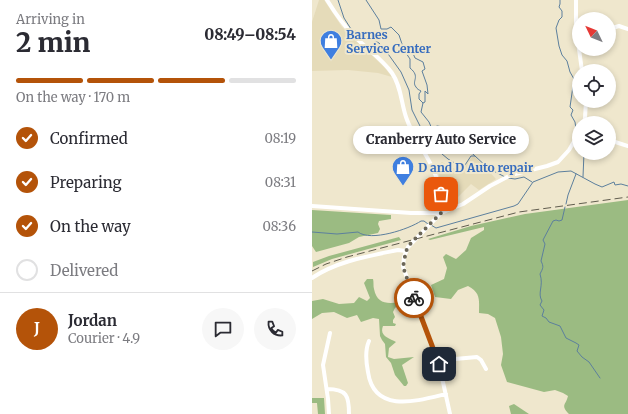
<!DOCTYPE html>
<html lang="en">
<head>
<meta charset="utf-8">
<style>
  :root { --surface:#fff; --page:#f7f7f7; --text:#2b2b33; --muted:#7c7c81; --line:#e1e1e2; --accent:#b45309 }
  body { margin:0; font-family:Merriweather,serif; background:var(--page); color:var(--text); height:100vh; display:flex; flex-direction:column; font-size:15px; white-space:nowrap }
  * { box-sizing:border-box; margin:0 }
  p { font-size:13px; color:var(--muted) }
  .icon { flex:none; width:22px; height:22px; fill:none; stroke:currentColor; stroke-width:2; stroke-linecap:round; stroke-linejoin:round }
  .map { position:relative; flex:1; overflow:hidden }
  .details { display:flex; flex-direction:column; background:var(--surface); width:312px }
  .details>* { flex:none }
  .needle { width:26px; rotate:313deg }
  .fabs { position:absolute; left:260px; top:12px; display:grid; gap:8px }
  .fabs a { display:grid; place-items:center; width:44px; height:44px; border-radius:50%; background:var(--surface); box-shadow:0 2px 6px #0003; font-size:20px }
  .pin { position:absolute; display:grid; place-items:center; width:34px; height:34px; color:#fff; margin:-17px; border-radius:8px; box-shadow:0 2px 6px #0006 }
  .courier { position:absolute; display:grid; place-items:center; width:40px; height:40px; margin:-20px; border:3px solid #b45309; border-radius:50%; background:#fff; color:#222; box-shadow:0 1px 5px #0007 }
  .bubble { position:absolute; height:28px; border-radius:14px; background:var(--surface); box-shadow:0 2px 6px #0003; font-size:13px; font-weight:800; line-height:28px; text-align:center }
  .summary em { font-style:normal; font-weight:800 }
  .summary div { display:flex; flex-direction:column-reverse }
  .summary { display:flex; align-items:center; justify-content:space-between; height:68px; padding:0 16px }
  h1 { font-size:26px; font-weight:800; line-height:30px }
  .bar { display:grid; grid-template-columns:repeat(4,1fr); gap:6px 4px; align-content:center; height:48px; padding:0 16px }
  .bar i { height:5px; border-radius:3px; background:var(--line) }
  .bar .selected { background:var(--accent) }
  .bar p { grid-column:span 4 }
  .line { display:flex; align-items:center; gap:10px; padding:0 16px; border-top:1px solid var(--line) }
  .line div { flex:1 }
  .round { display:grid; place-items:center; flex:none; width:42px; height:42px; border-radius:21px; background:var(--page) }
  ol { padding:0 16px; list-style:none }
  li { display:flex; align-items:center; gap:12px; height:44px }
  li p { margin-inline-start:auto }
  li .icon { padding:4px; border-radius:50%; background:var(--accent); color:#fff; stroke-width:4 }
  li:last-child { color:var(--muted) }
  li i { width:22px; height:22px; border:2px solid var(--line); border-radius:50% }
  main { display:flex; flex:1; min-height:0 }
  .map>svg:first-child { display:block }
</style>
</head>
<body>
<main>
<section class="details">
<div class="summary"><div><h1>2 min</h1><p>Arriving in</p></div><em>08:49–08:54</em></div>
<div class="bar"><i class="selected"></i><i class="selected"></i><i class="selected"></i><i></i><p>On the way · 170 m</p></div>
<ol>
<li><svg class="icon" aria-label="check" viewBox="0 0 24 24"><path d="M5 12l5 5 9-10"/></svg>Confirmed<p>08:19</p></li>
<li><svg class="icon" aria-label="check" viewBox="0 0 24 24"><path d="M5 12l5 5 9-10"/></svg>Preparing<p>08:31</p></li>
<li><svg class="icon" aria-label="check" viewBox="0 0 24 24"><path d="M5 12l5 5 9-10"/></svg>On the way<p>08:36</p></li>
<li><i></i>Delivered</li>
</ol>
<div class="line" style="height:72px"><b class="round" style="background:var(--accent);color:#fff">J</b><div><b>Jordan</b><p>Courier · 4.9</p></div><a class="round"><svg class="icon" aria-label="chat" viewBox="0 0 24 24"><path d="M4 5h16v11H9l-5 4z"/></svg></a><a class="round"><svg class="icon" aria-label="phone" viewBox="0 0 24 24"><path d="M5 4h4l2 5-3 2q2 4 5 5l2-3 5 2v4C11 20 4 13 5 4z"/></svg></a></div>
</section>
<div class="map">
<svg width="316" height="414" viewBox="0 0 316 414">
  <rect width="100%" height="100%" fill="#efe7cd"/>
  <path fill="#e5dbb9" d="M7,0H12L30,27L72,67L80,77L66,73L36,70L0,71V22Z
    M160,157H163L169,163L184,179L167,190L159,184L144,199L132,204L127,175L123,167L130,162L147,171L149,170Z"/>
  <path fill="#9bbb82" d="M316,200V414H257C248,405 254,405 256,396L251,393L243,390L232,392L195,382L189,365L191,354L189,337L183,318L176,314L167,313C167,300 169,293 156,286L146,290L139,299L123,297L119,285L132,279L135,268L131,257L134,254L144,259L154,250L159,238L172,230V227L118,240L116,239L159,226L213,214Z
    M0,210L79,215V219L67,221L66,224L68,229L66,233L47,237L37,243L4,252L0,246Z
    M87,237L89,240L20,259L1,267V262L17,256Z
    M55,279H61C62,283 61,286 62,289C65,304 75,304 88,302V304L83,308L81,312L83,317L81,320V323L84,324L83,326H71C67,336 77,338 84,342L77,348L76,357L82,359L102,357L90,365L96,383L94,386H92L83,375L79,363L74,357L73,344L70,340L68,336L67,319L61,318L49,322L45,315L35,318L22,312L10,313L0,319V301L11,299L27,304L42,303L47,297L55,301L58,298L52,283Z
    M0,398H12L13,414H6L5,403H0Z
    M202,404L217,414H199L197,406Z"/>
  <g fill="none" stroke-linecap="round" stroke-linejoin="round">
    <path stroke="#5c7f9d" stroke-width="1" d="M26,0L32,18L39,29L67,43L74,51L89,72L97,90L100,110L108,126L111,138L136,159L151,168L159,156H163L176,168L193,177
      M54,0L67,20L69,29H75L79,27L87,35L92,50L98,59V68C109,77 99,81 104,87C105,89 107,90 109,91L107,94V99L111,103L109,112L117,122L120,129L125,126L131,127L163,156
      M248,0V4L247,7L250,11V17L247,20L244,28L247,46L250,55L255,61L258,72L262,79L258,107L261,110L259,115L263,122L264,129
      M96,54L98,51H100L103,58L111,62L113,69L110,71L115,85L116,94L113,91V102L111,103
      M271,177L272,153
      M196,178L203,179L212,177L220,182
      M254,204L256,195L264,174
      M253,207L250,220L247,221L244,220L241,221L231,240L233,244L229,261C232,267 231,268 228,274C232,286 225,293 230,301L228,305L232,310L230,316L234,318L237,322L248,326L254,338L264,343L267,345L265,351L270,357L277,362L288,378
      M119,225L124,228L202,206L206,204L221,182L246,172L259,171L283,184L290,187L302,182L303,185L309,184L316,186
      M0,232L25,234L46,232C59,242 97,229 109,221H112L116,224"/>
    <path stroke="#fff" stroke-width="4" d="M15,0C23,13 32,26 43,37C55,49 70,59 80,73C89,86 89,102 94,117C100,136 114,152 122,171C128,184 129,198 129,213L96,247L92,257L91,267L127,364L138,414
      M264,0V27L270,71
      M297,29L307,26L316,29
      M272,123L273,118L274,101
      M297,140L316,146
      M0,206L99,213H129L151,204L178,186L199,175L235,166L246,162L257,150L267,133
      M0,278C25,261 57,256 86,250L94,251
      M57,341C53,350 54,362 56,372C62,414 105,401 134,394
      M127,364L143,359L165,357L169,360L174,369
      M15,389C35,389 37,396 37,414
      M17,414L16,399L11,365L18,333"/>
    <path stroke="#615d4f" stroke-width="1" stroke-dasharray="8 4" stroke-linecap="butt" d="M0,271L14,264L35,257L207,212L316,197"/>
  </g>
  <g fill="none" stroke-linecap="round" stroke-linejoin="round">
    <path stroke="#6c6758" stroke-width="4" stroke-dasharray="0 7.2" d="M102,298L91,267L94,251L99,243L129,213V194"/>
    <path stroke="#b45309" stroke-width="5" d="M102,298L127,364"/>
  </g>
  <defs>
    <g id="shop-pin" transform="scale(1.15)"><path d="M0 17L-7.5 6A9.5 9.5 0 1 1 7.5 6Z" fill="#3f7fe0" stroke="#efe7cd"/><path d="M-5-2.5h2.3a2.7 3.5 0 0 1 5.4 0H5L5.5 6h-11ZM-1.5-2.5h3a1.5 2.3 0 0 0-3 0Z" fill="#fff"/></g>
  </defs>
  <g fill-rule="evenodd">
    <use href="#shop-pin" x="19" y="41"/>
    <use href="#shop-pin" x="91" y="167"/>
  </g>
  <g text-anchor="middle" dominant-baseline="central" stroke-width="4" stroke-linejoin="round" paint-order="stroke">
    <g font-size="12" font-weight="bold" fill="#366cbe" stroke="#efe7cd" text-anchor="start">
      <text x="34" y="34">Barnes<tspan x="34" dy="14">Service Center</tspan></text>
      <text x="106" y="167">D and D Auto repair</text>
    </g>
  </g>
</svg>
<div class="fabs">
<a><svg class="needle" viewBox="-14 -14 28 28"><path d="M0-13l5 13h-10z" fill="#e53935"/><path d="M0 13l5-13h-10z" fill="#7c7c81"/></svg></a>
<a><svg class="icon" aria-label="locate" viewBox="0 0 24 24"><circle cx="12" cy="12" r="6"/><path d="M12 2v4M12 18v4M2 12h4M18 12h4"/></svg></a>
<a><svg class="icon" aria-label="layers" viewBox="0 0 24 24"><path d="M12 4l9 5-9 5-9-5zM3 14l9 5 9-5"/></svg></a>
</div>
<div class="pin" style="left:129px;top:194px;background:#ea580c"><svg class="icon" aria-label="bag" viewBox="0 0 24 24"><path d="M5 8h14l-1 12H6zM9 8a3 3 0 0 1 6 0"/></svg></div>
<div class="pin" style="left:127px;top:364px;background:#1f2937"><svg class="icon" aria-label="home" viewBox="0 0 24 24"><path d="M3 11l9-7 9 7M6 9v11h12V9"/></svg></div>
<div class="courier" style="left:102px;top:298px"><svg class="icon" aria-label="bike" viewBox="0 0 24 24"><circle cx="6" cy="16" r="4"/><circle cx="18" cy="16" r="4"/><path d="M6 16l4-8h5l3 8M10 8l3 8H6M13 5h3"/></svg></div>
<div class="bubble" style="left:41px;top:126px;width:176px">Cranberry Auto Service</div>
</div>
</main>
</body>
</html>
